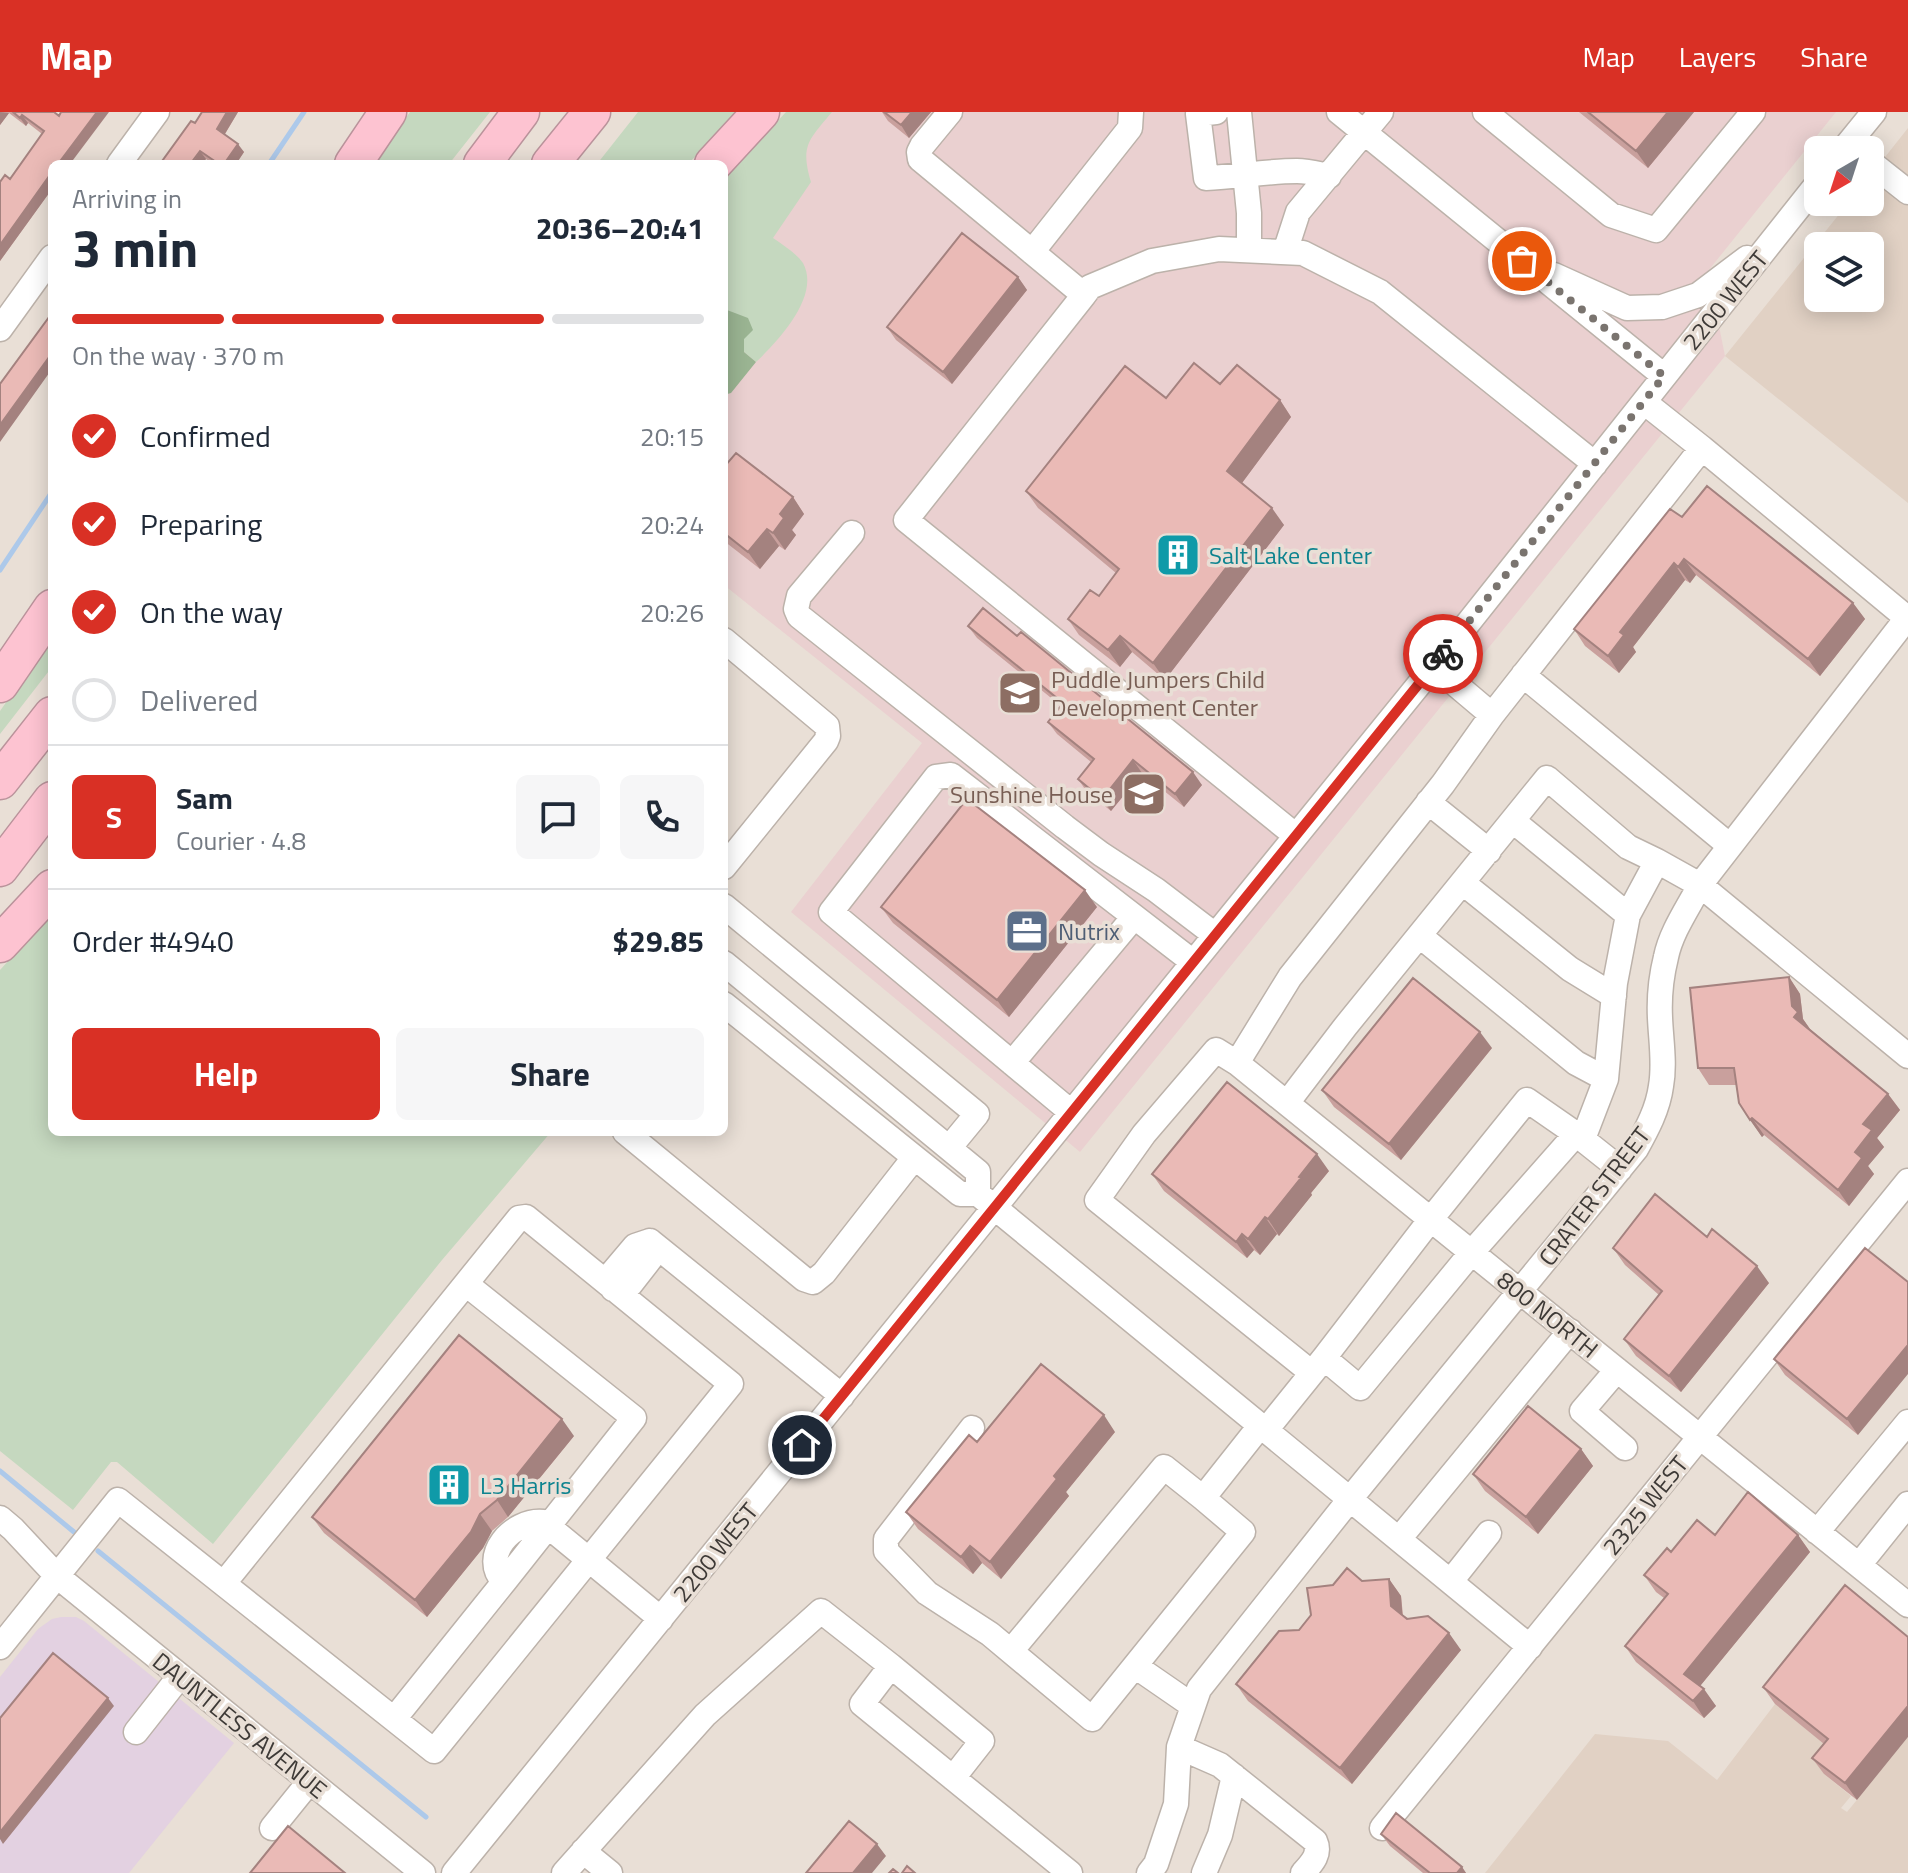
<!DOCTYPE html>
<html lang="en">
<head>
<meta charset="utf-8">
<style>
  :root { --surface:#fff; --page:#f6f6f7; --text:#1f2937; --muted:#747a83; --line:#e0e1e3; --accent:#d93025 }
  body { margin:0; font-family:"Titillium Web",sans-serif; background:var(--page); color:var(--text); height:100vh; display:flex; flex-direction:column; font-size:30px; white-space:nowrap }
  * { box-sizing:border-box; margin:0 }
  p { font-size:26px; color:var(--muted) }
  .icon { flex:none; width:44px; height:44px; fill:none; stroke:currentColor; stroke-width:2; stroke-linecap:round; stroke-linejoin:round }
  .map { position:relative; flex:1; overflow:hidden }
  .details { position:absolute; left:48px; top:48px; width:680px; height:976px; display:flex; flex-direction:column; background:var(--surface); border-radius:12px; box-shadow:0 4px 20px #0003 }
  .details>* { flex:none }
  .needle { width:52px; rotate:219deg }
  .fabs { position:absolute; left:1804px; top:24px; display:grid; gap:16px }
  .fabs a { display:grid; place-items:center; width:80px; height:80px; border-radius:12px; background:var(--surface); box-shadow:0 4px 20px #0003; font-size:40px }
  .pin { position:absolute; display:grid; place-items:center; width:68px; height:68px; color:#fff; margin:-34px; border:4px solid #fff; border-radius:50%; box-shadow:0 2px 8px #0007 }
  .courier { position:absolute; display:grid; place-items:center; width:80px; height:80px; margin:-40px; border:6px solid #d93025; border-radius:50%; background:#fff; color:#222; box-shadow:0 2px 10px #0007 }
  .head em { font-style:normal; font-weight:700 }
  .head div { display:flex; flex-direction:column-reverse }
  .head { display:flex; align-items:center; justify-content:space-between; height:136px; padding:0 24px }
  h1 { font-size:52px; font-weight:700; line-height:60px }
  .bar { display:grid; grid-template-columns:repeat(4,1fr); gap:12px 8px; align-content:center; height:96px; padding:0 24px }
  .bar i { height:10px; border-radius:6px; background:var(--line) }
  .bar .selected { background:var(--accent) }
  .bar p { grid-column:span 4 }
  .line { display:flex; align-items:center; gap:20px; padding:0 24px; border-top:2px solid var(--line) }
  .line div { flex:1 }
  .round { display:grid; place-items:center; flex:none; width:84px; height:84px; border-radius:12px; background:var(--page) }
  ol { padding:0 24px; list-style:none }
  li { display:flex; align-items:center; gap:24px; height:88px }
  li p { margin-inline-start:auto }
  li .icon { padding:8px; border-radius:50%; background:var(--accent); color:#fff; stroke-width:4 }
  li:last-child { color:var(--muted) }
  li i { width:44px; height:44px; border:4px solid var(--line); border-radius:50% }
  .cta { display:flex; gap:16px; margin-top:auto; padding:16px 24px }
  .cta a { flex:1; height:92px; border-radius:12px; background:var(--accent); color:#fff; font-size:32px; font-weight:700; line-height:92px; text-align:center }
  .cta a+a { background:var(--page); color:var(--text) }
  header { display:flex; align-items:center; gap:48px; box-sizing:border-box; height:112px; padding:0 40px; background:var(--accent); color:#fff }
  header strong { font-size:38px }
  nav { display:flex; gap:44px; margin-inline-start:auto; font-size:28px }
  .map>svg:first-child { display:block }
</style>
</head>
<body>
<header>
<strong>Map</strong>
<nav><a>Map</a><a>Layers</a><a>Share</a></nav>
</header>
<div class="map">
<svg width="1908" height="1761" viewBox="0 0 1908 1761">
  <rect width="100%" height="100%" fill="#e9dfd6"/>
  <path fill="#e1d1c4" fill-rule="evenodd" d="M1908,16V391L1725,244L1849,90H1870V64ZM1818,134H1870V186H1818Z
    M1775,1592L1840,1644L1824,1662L1851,1684L1841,1696L1847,1700L1908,1625V1761H1485L1595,1622L1668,1629L1717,1668Z"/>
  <path fill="#ead0d0" d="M829,0H1836L1708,159L1725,244L1080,1040L791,800L922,631L724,473V106Z"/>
  <path fill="#e3d1e1" d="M61,1505H76L84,1509L234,1631L129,1761H0V1565L38,1517L52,1507Z"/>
  <path fill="#c5d8bf" d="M410,0H490L449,52H374Z
    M638,0H738L688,52H597Z
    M786,0H832C809,28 800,33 811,70L773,126C783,133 796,141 803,151C821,184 778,229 756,250L744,240V227L727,198L724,199V67Z
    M52,525V555L0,622V599Z
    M52,801V1020H551L442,1148L213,1432L117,1350H111L73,1398L0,1339V858Z"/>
  <path fill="#9ab492" d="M727,198L748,206L753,218L744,227V240L756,250L731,281L724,283V199Z"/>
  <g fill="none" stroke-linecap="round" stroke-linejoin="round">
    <path stroke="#adc9ea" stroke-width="5" d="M269,52L304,0
      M0,458L52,380
      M0,1359L74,1420
      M98,1439L426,1705"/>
    <g stroke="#bcb2aa" stroke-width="27">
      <path id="minor" d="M950,0L922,34L919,40L920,47L1084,183
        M1216,0L1198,2L1206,66C1236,65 1266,59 1297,59C1308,59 1319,62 1329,64
        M1239,0L1249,101V138
        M1339,0L1664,264
        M1485,0L1611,103L1656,118L1753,0
        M1843,38L1874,0
        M1870,50L1908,80
        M119,52L157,0
        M1032,140L1130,16L1131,0
        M1285,140L1298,100L1381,0
        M1554,163L1627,196L1662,195L1698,183L1747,146
        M0,217L52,145
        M852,421L799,484L796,497L799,504L1065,715L1101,742L1156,778L1215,823
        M724,528L827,614L828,624L826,629L724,755
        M1434,554L1492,603L1702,336L1644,290
        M1523,563L1730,734
        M1428,690L1489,739
        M1513,709L1628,803
        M1295,723L906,408L1084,183L1090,175L1152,149L1219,137L1303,141L1380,180L1595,352
        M1463,771L1570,857L1614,884
        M724,794L977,1002L949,1036
        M1420,824L1576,951L1606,967
        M724,851L978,1060V1082
        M724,892L960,1082H978L1530,1535
        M1012,951L1134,805
        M1237,951L1908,1493
        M1287,991L1345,915L1547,666L1628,735L1657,749
        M1071,1000L831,800L936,665L951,663L1193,850
        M625,1020L804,1167L813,1170L824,1161L914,1046
        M1583,1027L1606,967L1615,871L1628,803L1657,749L1700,773L1908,944
        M650,1129L842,1284
        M466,1172L634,1306L504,1470
        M613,1177L630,1173L651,1146L650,1129
        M613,1177V1160L635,1134L650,1129
        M1324,1246L1431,1107L1527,988L1576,1022
        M1617,1258L1582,1299L1625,1336
        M1312,1261L1324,1246L1360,1276L1472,1140L1576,1022L1620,1057
        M972,1316L886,1427V1439L927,1481L990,1522L1092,1607L1243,1420L1203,1386L1260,1314
        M1266,1318L1312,1261L1097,1088L1144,1022L1216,938L1237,951L1290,865L1443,672L1492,603
        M0,1406L13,1417L57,1464L423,1761
        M1817,1420L1908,1310
        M1399,1427L1570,1219
        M1859,1453L1908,1392
        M1451,1469L1489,1421
        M0,1535L118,1388C224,1471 329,1555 434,1639L731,1272L526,1105L519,1106L224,1471
        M1011,1539L1164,1355L1203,1386
        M891,1554L982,1629L953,1666
        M1135,1554L1193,1594
        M394,1607L504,1470C479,1444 513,1407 543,1410L661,1507
        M136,1620L180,1564
        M1179,1635L1220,1653L1315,1729C1321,1742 1312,1751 1303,1761
        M272,1716L310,1669
        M1382,1716L1908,1069
        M583,1739L610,1761
        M454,1761L1434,554L1818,71
        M564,1761L705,1603L821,1499L891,1554L862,1592L1070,1761
        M1149,1761L1156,1752L1176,1692L1179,1635L1199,1577L1350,1387L1636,1037C1647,1017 1658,997 1661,974C1665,952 1661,929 1660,906C1659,886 1661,865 1666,845C1671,820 1688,796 1700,773L1907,506L1702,336
        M1204,1761L1220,1723L1234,1664"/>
    </g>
    <g stroke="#ba939b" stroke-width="39">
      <path id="highway" d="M353,52L388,0
        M482,52L521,0
        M550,52L592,0
        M713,52L761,0
        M0,572L52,496
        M0,669L52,603
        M0,756L52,688
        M0,832L52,776"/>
    </g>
    <use href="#minor" stroke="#fff" stroke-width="24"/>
    <use href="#highway" stroke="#fdc3d1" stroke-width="36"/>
  </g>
  <path fill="#c9a09d" d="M0,0H54L85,30L52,52V77L0,149V70L10,67L42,22L28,11L26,14L9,1L0,13Z
    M202,0H238L225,22L244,40L236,52H213L206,47L202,52H160L195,11Z
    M882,0H931L909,26L888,9Z
    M1579,0H1694L1648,56Z
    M1018,165L1027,178L952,272L896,228L887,215Z
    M1220,272L1280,288L1291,305L1242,371L1284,413L1165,568L1132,540L1120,555L1079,523L1068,507L1099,484L1116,461L1038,396L1026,379L1166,286Z
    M724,355L793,385L804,402L792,418L796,423L785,438L779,434L760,457L724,429Z
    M1682,405L1853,491L1865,507L1820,564L1696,463L1690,471L1685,468L1633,535L1636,540L1619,561L1585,534L1574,517Z
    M968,514L1202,673L1184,695L1142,661L1111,699L1087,680L1078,667L1091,650L1057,622L1048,610L1061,594L977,526Z
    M881,795H1097L1009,905L893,811Z
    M1789,865L1800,882L1803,907L1810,917L1888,982L1900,998L1877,1026L1884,1035L1868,1054L1874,1062L1849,1094L1764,1023L1762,1025L1739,991L1736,973H1709L1698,956Z
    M1492,936L1401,1048L1334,995L1322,978Z
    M1329,1059L1311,1081L1312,1083L1279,1124L1277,1122L1260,1143L1254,1138L1247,1146L1164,1079L1152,1062Z
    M1613,1136L1769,1171L1681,1280L1636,1244L1624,1227L1659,1183L1625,1153Z
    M1865,1136L1858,1323L1785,1263L1774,1247Z
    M1115,1320L1066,1380L1069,1384L1001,1467L982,1451L973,1462L918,1417L906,1400L977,1330Z
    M574,1324L508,1405L492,1419L483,1436L427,1505L324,1421L312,1405Z
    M1581,1337L1593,1354L1538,1422L1485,1379L1473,1362Z
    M1715,1423H1798L1810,1440L1700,1574L1716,1594L1704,1606L1636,1550L1625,1534L1664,1486L1656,1480L1644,1463L1671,1440Z
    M1389,1467L1401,1484L1403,1503L1461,1538L1352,1672L1248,1589L1236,1572L1299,1518L1362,1469Z
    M1845,1473L1857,1688L1824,1662L1812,1646L1824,1632L1775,1592L1763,1575Z
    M1381,1722L1462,1755L1466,1761H1423L1390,1734Z"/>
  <path fill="#a4827f" d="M0,0L9,1L0,13Z
    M97,0H109L70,52H58Z
    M227,0H238L223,25L217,17Z
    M912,0H931L909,26L901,13Z
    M1668,0H1694L1648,56L1636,39Z
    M22,3L28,11L26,14L20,6Z
    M238,32L244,40L236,52H224Z
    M200,39L206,47L202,52H192Z
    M52,60V77L0,149V133Z
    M1018,165L1027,178L952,272L943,260Z
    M52,241V257L0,330V313Z
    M1280,288L1291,305L1239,375L1227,359Z
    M793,385L804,402L792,418L796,423L785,438L773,421L780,402Z
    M1272,396L1284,413L1165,568L1153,551Z
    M767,417L779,434L760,457L748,440Z
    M1684,447L1696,463L1690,471L1678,455Z
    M1674,451L1685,468L1633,535L1636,540L1619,561L1608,544L1620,520Z
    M1853,491L1865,507L1820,564L1808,547Z
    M1120,524L1132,540L1120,555L1108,538Z
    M1133,648L1142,661L1111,699L1102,687Z
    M1193,660L1202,673L1184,695L1175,682Z
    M1085,778L1097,795L1009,905L997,888Z
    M1789,865L1800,882L1803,907L1810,917L1794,905L1792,894Z
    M1480,920L1492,936L1401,1048L1389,1032Z
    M1888,982L1900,998L1877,1026L1884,1035L1868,1054L1874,1062L1849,1094L1838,1078L1855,1040L1863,1012Z
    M1752,1006L1764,1023L1762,1025L1750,1008Z
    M1317,1042L1329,1059L1311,1081L1312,1083L1279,1124L1268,1107Z
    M1265,1105L1277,1122L1260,1143L1248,1127Z
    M1242,1122L1254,1138L1247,1146L1236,1130Z
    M1757,1154L1769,1171L1681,1280L1669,1264Z
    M1908,1233V1262L1858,1323L1847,1307Z
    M1104,1303L1115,1320L1066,1380L1069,1384L1001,1467L990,1450L1054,1364Z
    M562,1307L574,1324L508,1405L497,1388Z
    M1581,1337L1593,1354L1538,1422L1526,1405Z
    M480,1402L492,1419L483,1436L427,1505L415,1488Z
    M1798,1423L1810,1440L1696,1579L1684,1562Z
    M970,1434L982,1451L973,1462L961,1445Z
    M1389,1467L1401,1484L1403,1511L1391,1494Z
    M1449,1521L1461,1538L1352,1672L1340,1656Z
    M1704,1577L1716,1594L1704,1606L1693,1589Z
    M108,1586L114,1594L3,1732L0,1727V1720Z
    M1908,1594V1625L1857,1688L1845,1671Z
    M877,1732L886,1744L872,1761H853Z
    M1462,1755L1466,1761H1457Z"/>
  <path fill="#eabab6" stroke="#a4827f" stroke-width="2" d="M13,0H54L59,4L61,0H97L58,52H52V60L0,133V70L5,63L10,67L44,19L22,3L20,6Z
    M202,0H227L217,17L238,32L224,52H219L200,39L191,51L160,52L191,9L195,11Z
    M884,0H912L901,13Z
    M1588,0H1668L1636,39Z
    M962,121L1018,165L943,260L887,215Z
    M52,201V241L0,313V272Z
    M1194,251L1220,272L1237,253L1280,288L1227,359L1272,396L1153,551L1120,524L1108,538L1068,507L1090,478L1099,484L1119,457L1026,379L1125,254L1166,286Z
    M736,341L793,385L780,402L784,406L773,421L767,417L748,440L724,421V355Z
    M1707,374L1853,491L1808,547L1684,447L1678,455L1674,451L1620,520L1624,523L1608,544L1574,517L1670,397L1682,405Z
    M983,496L1017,524L1021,520L1193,660L1175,682L1133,648L1102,687L1078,667L1094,647L1048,610L1063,591L968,514Z
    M967,687L1085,778L997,888L881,795Z
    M1789,865L1792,894L1798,900L1794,905L1888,982L1863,1012L1872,1018L1855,1040L1862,1046L1838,1078L1752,1006L1750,1008L1739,991L1734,956H1698L1690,876Z
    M1413,866L1480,920L1389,1032L1322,978Z
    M1227,970L1317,1042L1299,1065L1301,1066L1268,1107L1265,1105L1248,1127L1242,1122L1236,1130L1152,1062Z
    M1655,1082L1707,1125L1712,1117L1757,1154L1669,1264L1624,1227L1662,1179L1613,1136Z
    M1865,1136L1908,1170V1233L1847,1307L1774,1247Z
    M459,1223L562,1307L497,1388L480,1402L471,1420L415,1488L312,1405Z
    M1041,1252L1104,1303L1054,1364L1057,1367L990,1450L970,1434L961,1445L906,1400L969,1323L977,1330Z
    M1528,1294L1581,1337L1526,1405L1473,1362Z
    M1748,1380L1798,1423L1684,1562L1704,1577L1693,1589L1625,1534L1668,1482L1644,1463L1667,1436L1671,1440L1697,1408L1715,1423Z
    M1347,1456L1362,1469L1389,1467L1391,1494L1407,1507L1428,1504L1449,1521L1340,1656L1236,1572L1279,1519L1299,1518L1311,1503L1307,1476L1333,1473Z
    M1845,1473L1908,1525V1594L1845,1671L1812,1646L1828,1627L1763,1575Z
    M53,1541L108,1586L0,1720V1606Z
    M1396,1701L1462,1755L1457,1761H1430L1381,1722Z
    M849,1709L877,1732L853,1761H806Z
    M288,1714L345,1761H250Z
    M907,1754L915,1761H902Z
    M893,1757L898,1761H889Z"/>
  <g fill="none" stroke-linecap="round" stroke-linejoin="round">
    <path stroke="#7a746f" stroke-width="8" stroke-dasharray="0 14.4" d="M1443,542L1664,264L1522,149"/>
    <path stroke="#d93025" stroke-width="10" d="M802,1333L1443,542"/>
  </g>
  <defs>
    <g id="building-square" transform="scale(2.3)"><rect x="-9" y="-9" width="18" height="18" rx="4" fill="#0f9aa8" stroke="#e9dfd6"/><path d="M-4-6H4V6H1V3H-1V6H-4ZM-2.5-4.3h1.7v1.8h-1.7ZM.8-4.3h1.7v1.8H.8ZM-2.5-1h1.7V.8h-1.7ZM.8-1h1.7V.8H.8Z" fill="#fff"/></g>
    <g id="school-square" transform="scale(2.3)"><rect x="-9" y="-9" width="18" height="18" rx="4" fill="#8d6e63" stroke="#e9dfd6"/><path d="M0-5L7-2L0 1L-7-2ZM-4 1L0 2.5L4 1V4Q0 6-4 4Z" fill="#fff"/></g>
    <g id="office-square" transform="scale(2.3)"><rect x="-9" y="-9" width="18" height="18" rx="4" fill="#5c6f8a" stroke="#e9dfd6"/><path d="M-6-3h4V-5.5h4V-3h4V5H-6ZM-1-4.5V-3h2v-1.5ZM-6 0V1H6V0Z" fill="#fff"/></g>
  </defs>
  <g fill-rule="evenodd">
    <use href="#building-square" x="1178" y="443"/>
    <use href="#school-square" x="1020" y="581"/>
    <use href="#school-square" x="1144" y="682"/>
    <use href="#office-square" x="1027" y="819"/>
    <use href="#building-square" x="449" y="1373"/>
  </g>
  <g text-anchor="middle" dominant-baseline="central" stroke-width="7" stroke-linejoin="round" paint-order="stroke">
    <g font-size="24" fill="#3e3a37" stroke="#e9dfd6">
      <text transform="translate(1725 188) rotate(-51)">2200 WEST</text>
      <text transform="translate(1594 1084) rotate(-53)">CRATER STREET</text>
      <text transform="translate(1548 1202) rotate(39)">800 NORTH</text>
      <text transform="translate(1645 1393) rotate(-51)">2325 WEST</text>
      <text transform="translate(715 1440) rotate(-51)">2200 WEST</text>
      <text transform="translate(240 1613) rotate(39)">DAUNTLESS AVENUE</text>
    </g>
    <g font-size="24" fill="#0d838f" stroke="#e9dfd6" text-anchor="start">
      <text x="1209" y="443">Salt Lake Center</text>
      <text x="480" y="1373">L3 Harris</text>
    </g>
    <g font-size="24" fill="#785e54" stroke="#e9dfd6" text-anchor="start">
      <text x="1051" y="567">Puddle Jumpers Child<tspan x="1051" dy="28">Development Center</tspan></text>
      <text x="1113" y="682" text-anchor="end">Sunshine House</text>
    </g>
    <g font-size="24" fill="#4e5e75" stroke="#e9dfd6" text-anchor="start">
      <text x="1058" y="819">Nutrix</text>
    </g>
  </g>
</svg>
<div class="fabs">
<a><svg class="needle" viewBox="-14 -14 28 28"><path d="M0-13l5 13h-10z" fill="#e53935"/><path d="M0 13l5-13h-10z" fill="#747a83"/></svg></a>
<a><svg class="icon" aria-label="layers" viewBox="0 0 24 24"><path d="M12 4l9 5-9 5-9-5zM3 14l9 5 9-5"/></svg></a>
</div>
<div class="pin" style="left:1522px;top:149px;background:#ea580c"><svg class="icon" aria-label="bag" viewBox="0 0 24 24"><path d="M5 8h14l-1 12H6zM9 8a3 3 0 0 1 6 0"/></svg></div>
<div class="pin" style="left:802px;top:1333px;background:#1f2937"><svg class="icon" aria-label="home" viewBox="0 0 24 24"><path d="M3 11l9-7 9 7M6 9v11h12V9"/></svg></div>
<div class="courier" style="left:1443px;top:542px"><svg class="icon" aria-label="bike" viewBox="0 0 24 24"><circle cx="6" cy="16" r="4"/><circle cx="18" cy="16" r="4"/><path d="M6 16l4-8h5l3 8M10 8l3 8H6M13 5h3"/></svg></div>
<section class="details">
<div class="head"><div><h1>3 min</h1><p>Arriving in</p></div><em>20:36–20:41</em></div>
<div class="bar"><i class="selected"></i><i class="selected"></i><i class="selected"></i><i></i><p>On the way · 370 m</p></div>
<ol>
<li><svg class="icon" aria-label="check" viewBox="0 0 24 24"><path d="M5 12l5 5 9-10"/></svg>Confirmed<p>20:15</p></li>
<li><svg class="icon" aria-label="check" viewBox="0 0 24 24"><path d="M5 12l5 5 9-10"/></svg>Preparing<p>20:24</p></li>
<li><svg class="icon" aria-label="check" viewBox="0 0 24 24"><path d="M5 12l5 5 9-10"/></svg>On the way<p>20:26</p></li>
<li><i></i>Delivered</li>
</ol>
<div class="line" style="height:144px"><b class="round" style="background:var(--accent);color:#fff">S</b><div><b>Sam</b><p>Courier · 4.8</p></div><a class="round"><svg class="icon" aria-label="chat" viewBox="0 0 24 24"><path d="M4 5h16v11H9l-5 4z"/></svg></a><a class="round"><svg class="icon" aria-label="phone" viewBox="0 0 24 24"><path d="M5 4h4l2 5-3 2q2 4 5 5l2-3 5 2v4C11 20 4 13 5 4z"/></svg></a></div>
<div class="line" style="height:104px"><div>Order #4940</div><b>$29.85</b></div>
<div class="cta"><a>Help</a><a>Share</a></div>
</section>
</div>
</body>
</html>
